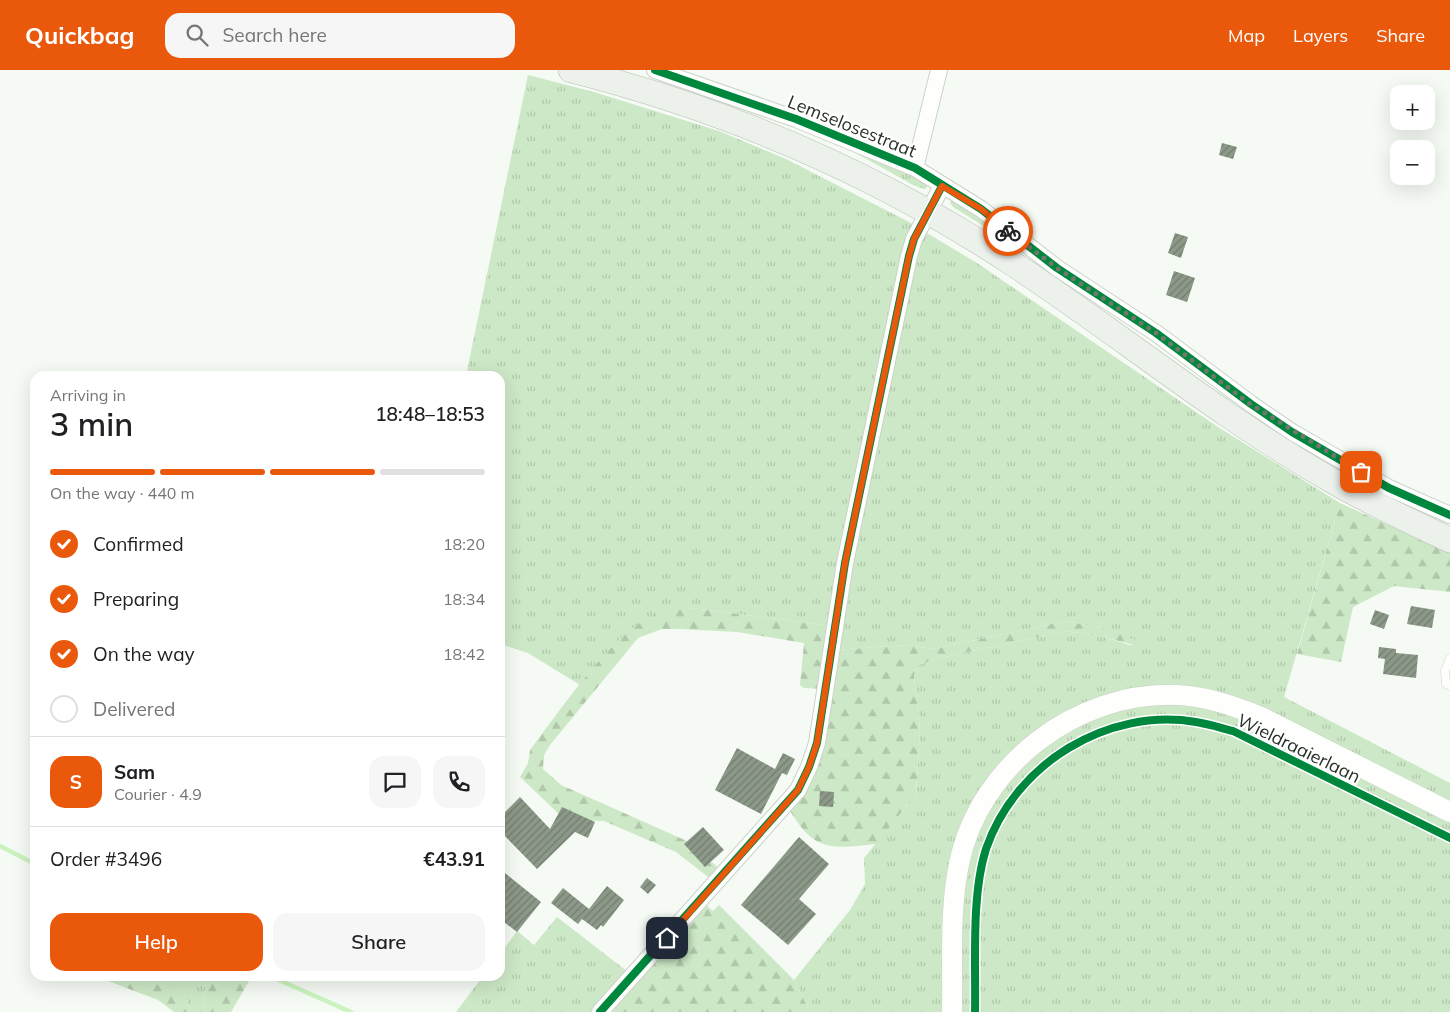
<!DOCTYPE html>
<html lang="en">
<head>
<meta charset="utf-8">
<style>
  :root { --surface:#fff; --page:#f6f6f6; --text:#202124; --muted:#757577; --line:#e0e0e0; --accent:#ea580c }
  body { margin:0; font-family:Mulish,sans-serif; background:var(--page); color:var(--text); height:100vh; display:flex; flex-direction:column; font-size:19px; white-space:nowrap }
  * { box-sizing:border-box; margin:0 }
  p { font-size:16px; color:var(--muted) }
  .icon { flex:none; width:28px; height:28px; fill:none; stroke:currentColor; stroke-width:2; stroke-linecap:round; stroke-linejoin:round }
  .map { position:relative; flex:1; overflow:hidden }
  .details { position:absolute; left:30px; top:301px; width:475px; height:610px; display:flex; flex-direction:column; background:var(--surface); border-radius:15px; box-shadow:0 5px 20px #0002 }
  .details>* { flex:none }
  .tools { position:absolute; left:1390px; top:15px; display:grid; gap:10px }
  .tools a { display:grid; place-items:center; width:45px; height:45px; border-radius:10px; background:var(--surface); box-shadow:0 5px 20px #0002; font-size:25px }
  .pin { position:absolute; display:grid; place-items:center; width:42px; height:42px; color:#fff; margin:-21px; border-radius:10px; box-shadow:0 2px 8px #0006 }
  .courier { position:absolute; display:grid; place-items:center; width:50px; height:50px; margin:-25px; border:4px solid #ea580c; border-radius:50%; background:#fff; color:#222; box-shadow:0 1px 6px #0007 }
  .head em { font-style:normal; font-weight:600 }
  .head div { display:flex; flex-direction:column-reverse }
  .head { display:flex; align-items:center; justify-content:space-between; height:85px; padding:0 20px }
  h1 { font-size:32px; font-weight:600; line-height:38px }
  .bar { display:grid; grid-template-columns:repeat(4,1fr); gap:8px 5px; align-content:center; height:60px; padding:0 20px }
  .bar i { height:6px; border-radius:4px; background:var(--line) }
  .bar .selected { background:var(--accent) }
  .bar p { grid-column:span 4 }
  .line { display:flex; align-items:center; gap:12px; padding:0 20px; border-top:1px solid var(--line) }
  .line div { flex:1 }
  .round { display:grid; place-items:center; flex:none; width:52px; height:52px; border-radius:15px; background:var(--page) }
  ol { padding:0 20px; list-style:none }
  li { display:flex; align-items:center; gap:15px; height:55px }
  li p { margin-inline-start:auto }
  li .icon { padding:5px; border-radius:50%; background:var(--accent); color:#fff; stroke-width:4 }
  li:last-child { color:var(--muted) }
  li i { width:28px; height:28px; border:2px solid var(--line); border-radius:50% }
  .action { display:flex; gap:10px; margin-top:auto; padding:10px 20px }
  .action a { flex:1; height:58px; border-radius:15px; background:var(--accent); color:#fff; font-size:20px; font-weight:600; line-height:58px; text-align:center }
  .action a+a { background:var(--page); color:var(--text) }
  header { display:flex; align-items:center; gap:30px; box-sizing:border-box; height:70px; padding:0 25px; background:var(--accent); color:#fff }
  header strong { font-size:24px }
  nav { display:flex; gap:28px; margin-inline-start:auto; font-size:18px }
  .search { width:350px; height:45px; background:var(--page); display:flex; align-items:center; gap:12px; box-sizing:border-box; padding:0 18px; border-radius:15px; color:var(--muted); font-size:19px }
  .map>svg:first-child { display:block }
</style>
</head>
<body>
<header>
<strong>Quickbag</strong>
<div class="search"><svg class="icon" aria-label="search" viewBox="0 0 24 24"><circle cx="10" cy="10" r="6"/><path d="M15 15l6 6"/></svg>Search here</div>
<nav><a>Map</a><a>Layers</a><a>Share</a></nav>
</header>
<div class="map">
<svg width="1450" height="942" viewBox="0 0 1450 942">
  <defs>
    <pattern id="grass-tufts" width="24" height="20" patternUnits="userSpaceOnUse" patternTransform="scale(1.25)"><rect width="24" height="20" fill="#cde8c6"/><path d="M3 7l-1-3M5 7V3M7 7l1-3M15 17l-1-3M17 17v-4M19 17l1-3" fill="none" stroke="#b0c7aa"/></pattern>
    <pattern id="forest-firs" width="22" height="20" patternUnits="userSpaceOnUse" patternTransform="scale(1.25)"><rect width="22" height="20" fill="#cde8c6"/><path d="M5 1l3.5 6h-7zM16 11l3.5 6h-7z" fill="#b0c7aa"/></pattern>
    <pattern id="building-hatch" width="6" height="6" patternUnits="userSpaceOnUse" patternTransform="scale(1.25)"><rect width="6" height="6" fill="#8c9888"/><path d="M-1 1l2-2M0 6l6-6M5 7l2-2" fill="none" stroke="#727d6f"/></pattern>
  </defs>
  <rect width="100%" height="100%" fill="#f5fbf4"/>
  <path fill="url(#grass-tufts)" d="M528,5L594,22L719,61L786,89L913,154L831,556L692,538L644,550L621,568L580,615L528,583L500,574V306H466Z
    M834,71L928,113L927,117L924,119L913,115Z
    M953,127L1045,194L953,137L950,133Z
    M922,163H927L977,193L1218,357L1340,433L1284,627L1450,713V735L1236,630L1076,639L966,750L945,942H810L794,910L850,840L865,814L864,788L916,724L920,660L914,605L918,595L939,588L1066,561L1104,567L1133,576L1116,564L1102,558L1066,551L933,579L907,575L834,580L845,509Z
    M1169,632L1237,644L1450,750V763L1438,760C1395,737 1351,715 1307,693C1280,680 1254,663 1225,655C1119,622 1001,689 978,799C968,845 972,895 971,942H958L961,811L989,732L1048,670L1120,638Z
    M1161,653L1190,655L1239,668L1427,762L1450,772V942H979C980,897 977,850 984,805C995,741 1044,686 1105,664C1123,658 1142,656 1161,653Z
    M557,847L628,902L591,942H456L483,906H500V884L517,861L534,875Z
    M140,906H206L203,942H189L185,924Z"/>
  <path fill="url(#forest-firs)" d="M1340,433L1450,483V522L1394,516L1353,537L1341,592L1297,584Z
    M692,538L831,556L822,619L804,618L800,615L804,573L737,562L680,559H662L638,568L550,675L544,685L543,699L561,715L687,771L721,800L712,810L676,782L604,751L565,750L520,707L528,693L530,680C558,643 605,574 644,550C657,542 676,541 692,538Z
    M1066,551L1102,558L1139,571L1138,576L1104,567L1066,561L939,588L918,595L914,605L920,660L916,724L876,774C831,779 814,782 789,739L798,725L834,580L907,575L933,579Z
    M704,833L713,841L719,835L794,910L810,942H604Z
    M95,906C127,906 157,905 185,924L189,942H174L158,930Z
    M206,906H252L231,942H203Z"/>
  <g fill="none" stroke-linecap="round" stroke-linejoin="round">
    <path stroke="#caf3bf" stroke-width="4.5" d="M0,776L35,794
      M270,906L351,942"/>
  </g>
  <path fill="url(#building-hatch)" d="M1222,73L1237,77L1233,89L1219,85Z
    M1175,163L1188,167L1181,188L1168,183Z
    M1174,201L1195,208L1187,232L1166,225Z
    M1411,536L1435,540L1432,558L1407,554Z
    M1375,540L1389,545L1384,559L1370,554Z
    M1379,577L1396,579V583L1418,585L1416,608L1383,604L1385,589L1378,588Z
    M737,678L775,699L783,683L795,689L787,705L782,703L761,744L715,720Z
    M820,721L834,722L833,737L819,736Z
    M520,727L550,759L562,737L595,752L588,768L575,762L537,799L500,761V747Z
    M703,757L724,780L705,797L684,774Z
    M799,767L829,794L799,829L816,844L788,875L741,835Z
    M500,799L541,832L517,862L500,849Z
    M647,808L656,815L648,824L640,817Z
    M607,816L624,830L603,857L601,855L597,860L582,849L578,854L551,833L563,818L589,839Z"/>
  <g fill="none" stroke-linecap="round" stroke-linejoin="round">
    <g stroke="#cbd2ca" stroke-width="9">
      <path id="service" d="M1450,588L1445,601L1446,614L1450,616"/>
    </g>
    <g stroke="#cbd2ca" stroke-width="18">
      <path id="minor" d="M655,0L796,49L915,98L981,139L1057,198L1156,263L1251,334L1292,362L1389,418L1450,445
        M915,98L939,0
        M600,942L798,720L809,697L817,673L845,493L909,186L914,169L942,116"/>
    </g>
    <g stroke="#cbd2ca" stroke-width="21">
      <path id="tertiary" d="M952,942C953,894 949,842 959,794C979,695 1077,621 1177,625C1206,626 1235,636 1261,647L1450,742"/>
    </g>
    <g stroke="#b4bdb1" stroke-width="26">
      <path id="primary" d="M571,0C728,40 877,104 1012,193C1117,262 1215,343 1324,406C1365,430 1407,450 1450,470"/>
    </g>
    <use href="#service" stroke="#fefefd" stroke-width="8"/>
    <use href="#minor" stroke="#fefefd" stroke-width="16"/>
    <use href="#tertiary" stroke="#fefefd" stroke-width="20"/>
    <use href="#primary" stroke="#ecf1ec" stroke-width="25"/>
    <g stroke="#fff" stroke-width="11">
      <path id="cycleway" d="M655,0L796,49L915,98L981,139L1057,198L1156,263L1251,334L1292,362L1389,418L1450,445
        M600,942L798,720L809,697L817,673L845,493L909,186L914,169L942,116
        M975,942C976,893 971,826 986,779C1015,694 1107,637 1196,652C1209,654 1221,658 1233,661L1450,768"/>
    </g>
    <use href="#cycleway" stroke="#00873e" stroke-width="8"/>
  </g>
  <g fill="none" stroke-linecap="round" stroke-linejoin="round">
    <path stroke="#70786d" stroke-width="5" stroke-dasharray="0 9" d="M1008,161L1057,198L1156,263L1250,334L1361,402"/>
    <path stroke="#ea580c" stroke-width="6" d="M667,868L798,720L809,697L817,673L845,493L909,186L914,169L942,116L981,139L1008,161"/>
  </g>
  <g text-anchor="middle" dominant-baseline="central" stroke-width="5" stroke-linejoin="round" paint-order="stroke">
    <g font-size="18" fill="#283125" stroke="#fff">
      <text transform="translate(852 56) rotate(22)">Lemselosestraat</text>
      <text transform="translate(1299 678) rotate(26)">Wieldraaierlaan</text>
    </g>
  </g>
</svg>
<div class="tools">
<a>+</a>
<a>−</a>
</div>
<div class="pin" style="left:1361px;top:402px;background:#ea580c"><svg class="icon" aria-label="bag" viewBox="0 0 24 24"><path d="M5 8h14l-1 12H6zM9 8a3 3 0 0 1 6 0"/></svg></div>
<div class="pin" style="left:667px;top:868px;background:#1f2937"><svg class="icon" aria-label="home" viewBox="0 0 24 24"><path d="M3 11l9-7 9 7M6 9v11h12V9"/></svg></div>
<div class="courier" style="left:1008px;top:161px"><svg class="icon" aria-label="bike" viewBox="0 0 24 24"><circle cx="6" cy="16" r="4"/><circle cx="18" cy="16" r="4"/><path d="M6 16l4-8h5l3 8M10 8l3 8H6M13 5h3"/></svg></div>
<section class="details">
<div class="head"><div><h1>3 min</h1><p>Arriving in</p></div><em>18:48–18:53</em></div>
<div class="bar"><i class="selected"></i><i class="selected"></i><i class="selected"></i><i></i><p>On the way · 440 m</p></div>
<ol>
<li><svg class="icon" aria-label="check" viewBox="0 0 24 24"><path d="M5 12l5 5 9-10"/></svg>Confirmed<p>18:20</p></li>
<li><svg class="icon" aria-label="check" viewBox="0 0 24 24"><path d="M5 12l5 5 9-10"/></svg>Preparing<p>18:34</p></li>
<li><svg class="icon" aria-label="check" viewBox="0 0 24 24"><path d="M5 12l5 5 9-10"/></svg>On the way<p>18:42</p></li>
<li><i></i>Delivered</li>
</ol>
<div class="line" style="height:90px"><b class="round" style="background:var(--accent);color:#fff">S</b><div><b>Sam</b><p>Courier · 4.9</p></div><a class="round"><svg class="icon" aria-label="chat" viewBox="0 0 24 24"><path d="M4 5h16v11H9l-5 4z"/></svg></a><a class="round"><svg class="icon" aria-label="phone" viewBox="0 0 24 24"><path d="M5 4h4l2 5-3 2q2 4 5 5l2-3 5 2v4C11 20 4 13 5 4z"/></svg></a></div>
<div class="line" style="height:65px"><div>Order #3496</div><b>€43.91</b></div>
<div class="action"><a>Help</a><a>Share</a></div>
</section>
</div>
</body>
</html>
